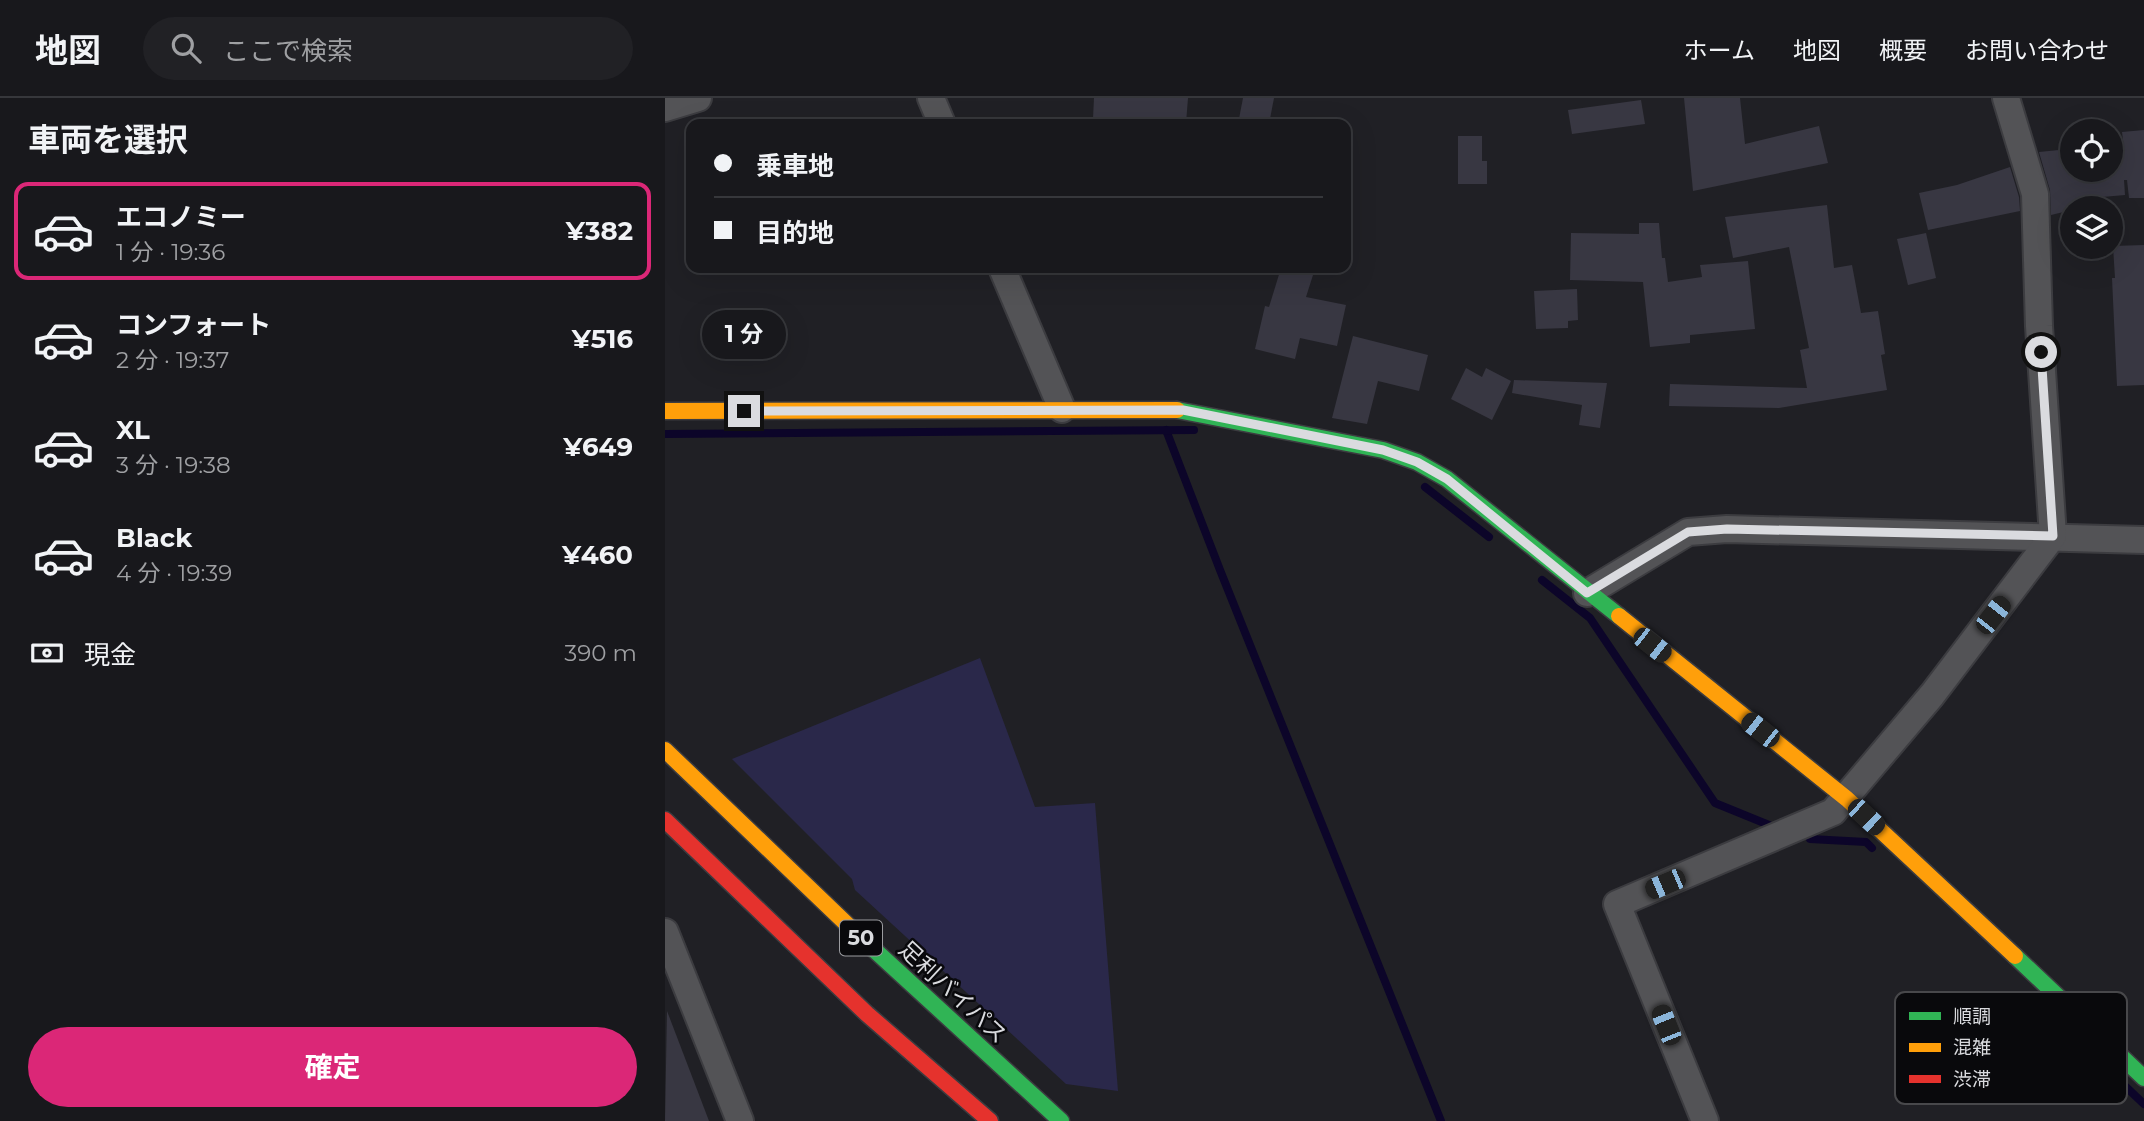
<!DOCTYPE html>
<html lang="ja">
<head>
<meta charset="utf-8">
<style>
  :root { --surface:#18181c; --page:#212125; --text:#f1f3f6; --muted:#9fa0a3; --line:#36373b; --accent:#db2777 }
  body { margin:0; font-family:Montserrat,"Noto Sans JP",sans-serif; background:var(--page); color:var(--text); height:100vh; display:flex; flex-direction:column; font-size:26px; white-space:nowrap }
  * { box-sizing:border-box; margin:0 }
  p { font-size:23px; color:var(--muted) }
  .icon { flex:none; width:38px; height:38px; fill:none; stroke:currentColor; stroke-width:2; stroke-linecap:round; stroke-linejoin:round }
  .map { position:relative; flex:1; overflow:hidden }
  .sheet { display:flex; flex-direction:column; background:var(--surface); width:665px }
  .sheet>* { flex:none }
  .hud { position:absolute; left:21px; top:21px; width:665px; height:154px; border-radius:14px; box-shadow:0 7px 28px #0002,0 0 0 2px var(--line); display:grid; align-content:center; height:154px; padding:0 28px; background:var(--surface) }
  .buttons { position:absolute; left:1395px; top:21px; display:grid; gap:14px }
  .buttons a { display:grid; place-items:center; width:63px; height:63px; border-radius:50%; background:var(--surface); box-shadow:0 7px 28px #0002,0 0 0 2px var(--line); font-size:35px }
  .end { position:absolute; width:32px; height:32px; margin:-16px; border:9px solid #dadbdf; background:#111; box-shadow:0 0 0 4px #111 }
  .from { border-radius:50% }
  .bubble { position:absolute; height:49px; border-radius:24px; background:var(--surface); box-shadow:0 7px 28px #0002,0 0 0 2px var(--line); font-size:23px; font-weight:700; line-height:49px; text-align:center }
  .car { position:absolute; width:21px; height:42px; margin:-21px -10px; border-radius:9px; box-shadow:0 0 5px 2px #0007; background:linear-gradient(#222 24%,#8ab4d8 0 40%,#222 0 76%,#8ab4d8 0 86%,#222 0) }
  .hud b { display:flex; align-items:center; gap:24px; height:66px; font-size:26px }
  .hud b+b { border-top:2px solid var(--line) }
  .hud i { width:18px; height:18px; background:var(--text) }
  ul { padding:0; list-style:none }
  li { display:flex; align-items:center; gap:21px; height:98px; margin:0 14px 10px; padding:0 14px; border:4px solid transparent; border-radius:14px }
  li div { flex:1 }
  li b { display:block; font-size:26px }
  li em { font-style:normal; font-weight:700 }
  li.on { border-color:var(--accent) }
  li>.icon { width:63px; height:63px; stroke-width:1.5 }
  h2 { padding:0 28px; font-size:32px; line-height:84px }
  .pay { display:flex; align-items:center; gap:18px; height:77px; padding:0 28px; font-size:26px }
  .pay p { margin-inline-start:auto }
  .cta { display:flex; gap:14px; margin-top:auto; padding:14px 28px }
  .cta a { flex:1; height:80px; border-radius:42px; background:var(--accent); color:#fff; font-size:28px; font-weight:700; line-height:80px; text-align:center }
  header { display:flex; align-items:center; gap:42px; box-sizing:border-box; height:98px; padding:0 35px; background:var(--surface); border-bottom:2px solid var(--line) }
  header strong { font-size:33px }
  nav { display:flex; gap:38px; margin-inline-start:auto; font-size:24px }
  .search { width:490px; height:63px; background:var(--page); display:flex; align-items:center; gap:18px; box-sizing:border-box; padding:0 24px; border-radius:38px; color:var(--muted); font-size:26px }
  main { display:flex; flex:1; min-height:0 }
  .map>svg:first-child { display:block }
  .green { fill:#2a284a }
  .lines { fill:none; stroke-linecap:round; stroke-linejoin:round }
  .stream { stroke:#0c0529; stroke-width:8 }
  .building { fill:#383742 }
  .street-casing { stroke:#3c3c40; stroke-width:30 }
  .fast-casing { stroke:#3c3c40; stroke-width:19 }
  .slow-casing { stroke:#3c3c40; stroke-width:19 }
  .jam-casing { stroke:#3c3c40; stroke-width:19 }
  .street { stroke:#535356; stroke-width:26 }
  .fast { stroke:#30b455; stroke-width:16 }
  .slow { stroke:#ff9f0a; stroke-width:16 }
  .jam { stroke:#e5322d; stroke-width:16 }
  .route { stroke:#dadbdf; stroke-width:9 }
  .labels { text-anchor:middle; stroke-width:5; stroke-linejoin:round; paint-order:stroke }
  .shield { fill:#09090c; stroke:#9b9ca0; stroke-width:2 }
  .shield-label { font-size:21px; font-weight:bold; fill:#dadbdf }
  .street-label { font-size:23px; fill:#dadbdf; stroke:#09090c }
  .key { fill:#09090c; stroke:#48484b; stroke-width:2 }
  .key-label { font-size:19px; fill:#dadbdf }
</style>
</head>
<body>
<header>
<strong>地図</strong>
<div class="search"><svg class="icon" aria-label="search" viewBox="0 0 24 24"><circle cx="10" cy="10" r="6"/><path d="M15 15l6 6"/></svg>ここで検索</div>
<nav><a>ホーム</a><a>地図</a><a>概要</a><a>お問い合わせ</a></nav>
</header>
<main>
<section class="sheet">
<h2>車両を選択</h2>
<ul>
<li class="on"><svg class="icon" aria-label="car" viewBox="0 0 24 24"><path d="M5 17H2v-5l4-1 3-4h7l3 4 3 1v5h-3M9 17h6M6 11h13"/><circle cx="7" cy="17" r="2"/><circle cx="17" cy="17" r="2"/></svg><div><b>エコノミー</b><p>1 分 · 19:36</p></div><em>¥382</em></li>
<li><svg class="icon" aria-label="car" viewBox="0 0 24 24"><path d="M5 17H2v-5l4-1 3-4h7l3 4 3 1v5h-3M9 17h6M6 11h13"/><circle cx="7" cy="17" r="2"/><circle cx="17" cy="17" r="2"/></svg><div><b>コンフォート</b><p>2 分 · 19:37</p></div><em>¥516</em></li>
<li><svg class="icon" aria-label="car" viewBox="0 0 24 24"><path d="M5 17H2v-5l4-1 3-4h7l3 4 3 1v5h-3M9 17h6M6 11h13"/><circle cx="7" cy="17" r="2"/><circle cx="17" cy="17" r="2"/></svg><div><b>XL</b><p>3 分 · 19:38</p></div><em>¥649</em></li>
<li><svg class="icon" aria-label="car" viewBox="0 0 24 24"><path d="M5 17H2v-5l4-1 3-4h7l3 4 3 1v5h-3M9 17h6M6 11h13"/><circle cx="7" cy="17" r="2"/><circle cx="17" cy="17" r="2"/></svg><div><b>Black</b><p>4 分 · 19:39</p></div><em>¥460</em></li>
</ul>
<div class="pay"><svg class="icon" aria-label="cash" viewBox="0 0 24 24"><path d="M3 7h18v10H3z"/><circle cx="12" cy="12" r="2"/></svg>現金<p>390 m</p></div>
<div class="cta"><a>確定</a></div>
</section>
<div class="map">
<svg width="1479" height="1023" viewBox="0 0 1479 1023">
  <rect width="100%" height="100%" fill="#202025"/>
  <polygon class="green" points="315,560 370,709 430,705 453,993 401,986 190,792 187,781 67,661"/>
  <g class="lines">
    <g class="stream">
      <polyline points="501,332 555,472 776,1023"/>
      <polyline points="0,336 529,332"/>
      <polyline points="760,389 824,439"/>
      <polyline points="877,482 925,520 1050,705 1104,727"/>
      <polyline points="1145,741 1201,744 1207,750"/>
      <polyline points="1461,989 1479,1006"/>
    </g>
  </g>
  <g class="building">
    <polygon points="429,0 523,0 521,25 428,21"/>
    <polygon points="578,0 609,0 604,26 573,26"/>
    <polygon points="1019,0 1075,0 1080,46 1154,28 1163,65 1028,93"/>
    <polygon points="976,2 980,26 907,36 903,12"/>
    <polygon points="1479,32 1479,100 1464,100 1462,82 1459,82 1460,97 1437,99 1408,107 1407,112 1386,117 1385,92 1374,54 1404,51 1405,72 1446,72 1446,51 1459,50 1457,34"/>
    <polygon points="793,38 817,38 817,63 822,63 822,86 793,86"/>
    <polygon points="1345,69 1354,99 1355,113 1263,132 1254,95 1292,87"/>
    <polygon points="1162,107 1169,170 1187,167 1196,215 1213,213 1220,256 1216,257 1222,292 1114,310 1004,308 1005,286 1142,290 1135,252 1144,250 1124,149 1068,160 1060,119"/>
    <polygon points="974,125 994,125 997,160 1000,160 1003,184 1037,179 1035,167 1083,163 1090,231 1025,237 1025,245 985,249 978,184 905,182 906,135 974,136"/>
    <polygon points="1261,135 1271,180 1243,187 1232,141"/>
    <polygon points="1479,147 1479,287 1452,288 1447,180 1450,180 1448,148"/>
    <polygon points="616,170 648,177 641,199 681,207 672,248 635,240 630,261 590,251 600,208 604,209"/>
    <polygon points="912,191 913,222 903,223 903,230 871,231 869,193"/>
    <polygon points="688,238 763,257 754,293 713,283 702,326 667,320"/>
    <polygon points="801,270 817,279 821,270 846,283 827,322 786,301"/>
    <polygon points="849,282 942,285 935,330 914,327 917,307 847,295"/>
    <polygon points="2,913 44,1023 0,1023"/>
  </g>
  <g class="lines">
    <g class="street-casing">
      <g id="street">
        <polyline points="266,0 277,26"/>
        <polyline points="0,10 33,0"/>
        <polyline points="337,170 397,311"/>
        <polyline points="922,495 1023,434 1062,431 1479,442"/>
        <polyline points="0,834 75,1023"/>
        <polyline points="1040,1023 952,806 1168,714 1267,597 1388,438 1374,228 1370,96 1341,0"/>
      </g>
    </g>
    <g class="fast-casing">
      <g id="fast">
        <polyline points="512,312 718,352 752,364 782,381 954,518"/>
        <polyline points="191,835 396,1023"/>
        <polyline points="1350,858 1479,980"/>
      </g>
    </g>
    <g class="slow-casing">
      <g id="slow">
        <polyline points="0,313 512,312"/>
        <polyline points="954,518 1182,701 1350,858"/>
        <polyline points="0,652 191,835"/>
      </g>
    </g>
    <g class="jam-casing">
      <polyline id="jam" points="0,722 202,916 325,1023"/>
    </g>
    <use href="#street" class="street"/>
    <use href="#fast" class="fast"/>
    <use href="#slow" class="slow"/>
    <use href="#jam" class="jam"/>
  </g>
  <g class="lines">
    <polyline class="route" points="79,313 518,312 718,352 752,364 782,381 922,495 1023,434 1062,431 1388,438 1376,254"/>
  </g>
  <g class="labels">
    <rect class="shield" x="175" y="822.5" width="42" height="35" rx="5"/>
    <g class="shield-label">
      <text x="196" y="847">50</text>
    </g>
    <g class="street-label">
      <text transform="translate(288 894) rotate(43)" y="8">足利バイパス</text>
    </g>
  </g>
  <rect x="1230" y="894" width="232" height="112" rx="10" class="key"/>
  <rect x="1244" y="914" width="32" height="8" fill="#30b455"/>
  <rect x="1244" y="945" width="32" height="9" fill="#ff9f0a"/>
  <rect x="1244" y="977" width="32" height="8" fill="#e5322d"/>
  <g class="key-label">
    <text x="1288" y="925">順調</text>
    <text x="1288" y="956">混雑</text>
    <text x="1288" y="988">渋滞</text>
  </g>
</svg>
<div class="buttons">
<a><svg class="icon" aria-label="locate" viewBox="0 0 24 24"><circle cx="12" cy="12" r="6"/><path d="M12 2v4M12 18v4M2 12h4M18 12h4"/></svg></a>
<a><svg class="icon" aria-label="layers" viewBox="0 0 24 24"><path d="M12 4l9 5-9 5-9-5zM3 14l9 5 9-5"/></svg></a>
</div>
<i class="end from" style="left:1376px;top:254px"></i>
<i class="end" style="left:79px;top:313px"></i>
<div class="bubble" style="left:37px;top:212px;width:84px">1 分</div>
<i class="car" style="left:1328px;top:517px;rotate:38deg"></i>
<i class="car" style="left:987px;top:547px;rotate:128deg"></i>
<i class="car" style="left:1095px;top:632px;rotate:308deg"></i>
<i class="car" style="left:1201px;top:719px;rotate:133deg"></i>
<i class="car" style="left:1000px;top:786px;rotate:247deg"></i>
<i class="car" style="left:1001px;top:927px;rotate:338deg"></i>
<div class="hud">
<b><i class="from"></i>乗車地</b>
<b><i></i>目的地</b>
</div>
</div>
</main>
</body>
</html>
